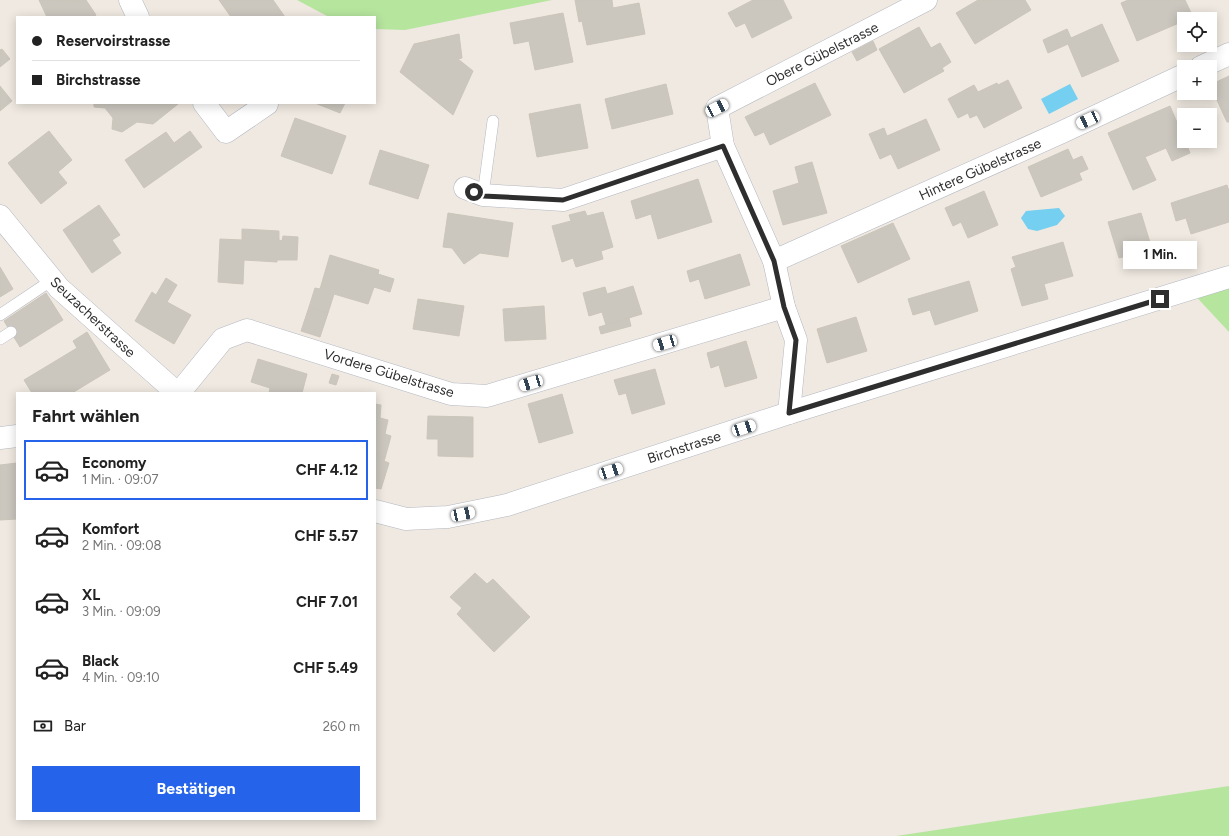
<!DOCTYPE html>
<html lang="de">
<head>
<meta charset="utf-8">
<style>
  :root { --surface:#fff; --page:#f6f6f6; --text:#222; --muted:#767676; --line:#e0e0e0; --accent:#2563eb }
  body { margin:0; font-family:Figtree,sans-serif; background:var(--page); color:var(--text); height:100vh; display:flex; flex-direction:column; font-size:15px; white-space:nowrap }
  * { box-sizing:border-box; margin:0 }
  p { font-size:13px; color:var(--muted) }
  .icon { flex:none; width:22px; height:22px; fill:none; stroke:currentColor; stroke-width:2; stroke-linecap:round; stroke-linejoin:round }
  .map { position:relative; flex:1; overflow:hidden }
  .side { position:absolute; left:16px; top:392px; width:360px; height:428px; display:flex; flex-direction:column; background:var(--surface); border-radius:0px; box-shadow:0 2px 10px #0003 }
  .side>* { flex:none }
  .hud { position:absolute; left:16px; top:16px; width:360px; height:88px; border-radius:0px; box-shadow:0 2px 10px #0003; display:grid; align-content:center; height:88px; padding:0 16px; background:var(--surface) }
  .fabs { position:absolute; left:1177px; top:12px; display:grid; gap:8px }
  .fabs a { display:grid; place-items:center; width:40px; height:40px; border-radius:0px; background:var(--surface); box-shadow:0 2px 10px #0003; font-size:20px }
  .end { position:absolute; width:18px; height:18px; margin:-9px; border:5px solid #2e2e2e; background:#fff; box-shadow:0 0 0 2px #fff }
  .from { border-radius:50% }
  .bubble { position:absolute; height:28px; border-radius:0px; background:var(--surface); box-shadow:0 2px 10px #0003; font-size:13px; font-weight:700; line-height:28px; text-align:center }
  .car { position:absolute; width:12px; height:24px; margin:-12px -6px; border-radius:5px; box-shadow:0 0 3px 1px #0007; background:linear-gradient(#fff 24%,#345 0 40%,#fff 0 76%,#345 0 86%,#fff 0) }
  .hud b { display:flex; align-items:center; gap:14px; height:38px; font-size:15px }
  .hud b+b { border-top:1px solid var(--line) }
  .hud i { width:10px; height:10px; background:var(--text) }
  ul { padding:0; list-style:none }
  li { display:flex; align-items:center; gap:12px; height:60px; margin:0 8px 6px; padding:0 8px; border:2px solid transparent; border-radius:0px }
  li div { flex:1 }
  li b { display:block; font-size:15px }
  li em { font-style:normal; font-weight:700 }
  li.current { border-color:var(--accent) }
  li>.icon { width:36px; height:36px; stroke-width:1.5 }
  h2 { padding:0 16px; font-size:18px; line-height:48px }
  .pay { display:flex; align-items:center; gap:10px; height:44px; padding:0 16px; font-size:15px }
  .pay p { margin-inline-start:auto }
  .action { display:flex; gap:8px; margin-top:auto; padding:8px 16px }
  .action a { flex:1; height:46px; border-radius:0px; background:var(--accent); color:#fff; font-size:16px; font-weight:700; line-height:46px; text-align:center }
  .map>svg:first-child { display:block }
  .green { fill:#b6e59e }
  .water { fill:#75cff0 }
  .building { fill:#cbc7bf; stroke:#cbc5ba }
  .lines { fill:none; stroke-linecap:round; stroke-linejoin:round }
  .service-casing { stroke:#b4b7c1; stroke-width:12 }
  .minor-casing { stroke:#b4b7c1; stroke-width:23 }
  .service { stroke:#fff; stroke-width:11 }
  .minor { stroke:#fff; stroke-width:22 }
  .route { stroke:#2e2e2e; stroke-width:5 }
  .labels { text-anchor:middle; stroke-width:3; stroke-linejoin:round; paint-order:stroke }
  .street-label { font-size:14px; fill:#2e2e2e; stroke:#fff }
</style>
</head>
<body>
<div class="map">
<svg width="1229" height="836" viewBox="0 0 1229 836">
  <rect width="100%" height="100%" fill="#efe9e1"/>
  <g class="green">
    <polygon points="297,0 552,0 405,30 375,29 375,17 329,17"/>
    <polygon points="1229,277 1229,332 1190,290"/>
    <polygon points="1229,786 1229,836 896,836"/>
  </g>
  <g class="water">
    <polygon points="1070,84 1078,99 1049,114 1041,99"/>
    <polygon points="1059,208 1065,216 1057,225 1037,231 1028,229 1021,218 1026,211"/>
  </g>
  <g class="building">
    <polygon points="39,0 76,0 46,15"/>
    <polygon points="76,0 86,0 96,15 93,17 47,17 46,15"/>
    <polygon points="219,0 273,0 285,17 231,17"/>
    <polygon points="575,0 612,0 613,8 639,3 645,34 587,45 582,21 579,22"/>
    <polygon points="753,0 783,0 792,18 752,38 745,23 736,27 728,13"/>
    <polygon points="978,0 1025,0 1031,10 975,44 956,13"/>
    <polygon points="1128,0 1185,0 1193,17 1137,41 1121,3"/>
    <polygon points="563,13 573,62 535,70 529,41 514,44 510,23"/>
    <polygon points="1102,24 1119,61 1082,77 1068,44 1048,53 1043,40 1067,29 1071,38"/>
    <polygon points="919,27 931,48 940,43 951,62 942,68 944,71 904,93 879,49"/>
    <polygon points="459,34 462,58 458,59 473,71 453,115 400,72 414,44"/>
    <polygon points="873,41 877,50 857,61 852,52"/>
    <polygon points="2,49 10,59 0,67 0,50"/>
    <polygon points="1229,76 1229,122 1227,122 1210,85"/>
    <polygon points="1008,80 1022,108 984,128 977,115 970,118 968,113 958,118 948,99 974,85 978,92 997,83 998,85"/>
    <polygon points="815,83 831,115 770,145 764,132 755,136 745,117"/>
    <polygon points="666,84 673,114 612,129 605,99"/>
    <polygon points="0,86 12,101 0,111"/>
    <polygon points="94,103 178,103 178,104 153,124 137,122 122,132 112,129 113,118 105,108 94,107"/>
    <polygon points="315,103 345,103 340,113"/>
    <polygon points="580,104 588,148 537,157 529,114"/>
    <polygon points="1170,106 1190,153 1172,161 1166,148 1145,157 1156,180 1133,190 1108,133"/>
    <polygon points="295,118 346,136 332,174 281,156"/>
    <polygon points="926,119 940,150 898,169 891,154 880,159 869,134 884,128 887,136"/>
    <polygon points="49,131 72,160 58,172 67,183 41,204 8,163"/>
    <polygon points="190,131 202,147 144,188 125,160 166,132 174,143"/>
    <polygon points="1068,149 1073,160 1082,156 1088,169 1079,173 1082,180 1041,197 1028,167"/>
    <polygon points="380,150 429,165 418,199 369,184"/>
    <polygon points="812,162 827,213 783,225 773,191 799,183 795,167"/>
    <polygon points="698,179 712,222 658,239 651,214 636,219 631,201"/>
    <polygon points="1227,185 1229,191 1229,222 1191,234 1186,218 1176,221 1171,203"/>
    <polygon points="984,191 998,225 968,238 961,222 953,226 945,208"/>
    <polygon points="99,205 120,235 112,240 121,253 92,273 63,230"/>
    <polygon points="585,211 587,216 603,212 613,247 601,251 603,259 576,267 573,258 562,262 552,226 571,221 569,215"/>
    <polygon points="448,213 513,223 508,257 480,253 464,264 452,248 443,247"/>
    <polygon points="1141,213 1152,249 1119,258 1108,222"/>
    <polygon points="893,223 910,259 858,283 841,246"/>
    <polygon points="242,229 279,231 279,240 282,241 283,236 298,237 297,260 277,260 277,262 244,260 243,284 218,282 220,239 242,240"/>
    <polygon points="1063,242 1073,276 1044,284 1048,299 1022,306 1011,269 1016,267 1012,257"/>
    <polygon points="740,254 750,285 705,299 699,279 690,282 687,271"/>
    <polygon points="330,255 379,270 378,274 394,279 390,292 374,287 368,304 334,294 328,313 309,307 315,288 320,289"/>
    <polygon points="0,267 13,289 0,297"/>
    <polygon points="166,278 177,285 167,302 191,315 174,344 135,321 152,292 156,295"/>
    <polygon points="969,281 978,311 935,325 930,310 913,315 908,299"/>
    <polygon points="633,286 642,314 606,325 602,312 589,316 583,293 605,287 607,294"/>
    <polygon points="46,293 63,320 20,347 4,321"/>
    <polygon points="418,299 464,306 459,336 413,329"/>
    <polygon points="544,306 546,339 505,341 503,309"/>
    <polygon points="309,307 328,313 320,337 301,331"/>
    <polygon points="856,317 867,351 827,363 817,329"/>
    <polygon points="629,318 631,326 601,334 599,327"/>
    <polygon points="87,332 110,370 72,393 32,393 24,380 77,348 73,341"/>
    <polygon points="746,341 757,378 725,387 719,365 711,368 707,353"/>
    <polygon points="258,359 307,374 302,393 269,393 270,388 251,382"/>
    <polygon points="655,369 665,404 632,414 626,393 619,395 614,380"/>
    <polygon points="332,374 339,376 336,385 329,383"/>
    <polygon points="562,394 573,433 539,443 528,404"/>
    <polygon points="375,404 381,405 380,418 388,420 385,434 391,436 385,458 375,455"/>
    <polygon points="428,416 473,417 473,457 438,456 438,439 427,439"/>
    <polygon points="375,455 385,458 384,461 389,463 381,489 375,488"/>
    <polygon points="17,463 17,519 0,520 0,465"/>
    <polygon points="475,573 487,584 493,579 530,617 494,652 457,614 462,608 450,597"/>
  </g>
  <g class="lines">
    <g class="service-casing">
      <g id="service">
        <polyline points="483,195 493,121"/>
        <polyline points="0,315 52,280"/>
        <polyline points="0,339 11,332"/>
      </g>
    </g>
    <g class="minor-casing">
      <g id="minor">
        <polyline points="130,0 138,17"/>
        <polyline points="1201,67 1229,54"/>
        <polyline points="204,103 226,132 267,104"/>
        <polyline points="465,188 483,195 563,200 723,146"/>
        <polyline points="0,216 59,288 177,393"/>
        <polyline points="774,261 1060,133 1184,75"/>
        <polyline points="179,393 223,339 247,330 451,394 487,396 784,307"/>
        <polyline points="789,413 796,340 784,307 774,261 723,146 717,108 926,0"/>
        <polyline points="0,438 17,436"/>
        <polyline points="375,511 406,519 448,517 507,505 789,413 1229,277"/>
      </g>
    </g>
    <use href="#service" class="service"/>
    <use href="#minor" class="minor"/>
  </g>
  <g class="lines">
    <polyline class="route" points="474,192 483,196 563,200 723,146 774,261 784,307 796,340 789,413 1160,299"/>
  </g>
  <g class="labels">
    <g class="street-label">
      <text transform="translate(822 54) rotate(-27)" y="5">Obere Gübelstrasse</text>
      <text transform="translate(980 169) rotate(-24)" y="5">Hintere Gübelstrasse</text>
      <text transform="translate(93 317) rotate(43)" y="5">Seuzacherstrasse</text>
      <text transform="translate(389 373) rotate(17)" y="5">Vordere Gübelstrasse</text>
      <text transform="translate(684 447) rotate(-18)" y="5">Birchstrasse</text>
    </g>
  </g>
</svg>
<div class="fabs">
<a><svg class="icon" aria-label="locate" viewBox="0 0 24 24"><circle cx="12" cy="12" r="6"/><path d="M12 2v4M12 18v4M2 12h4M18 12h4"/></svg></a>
<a>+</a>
<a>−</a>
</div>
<i class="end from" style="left:474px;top:192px"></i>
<i class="end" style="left:1160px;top:299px"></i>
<div class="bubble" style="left:1123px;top:241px;width:74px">1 Min.</div>
<i class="car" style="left:717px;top:108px;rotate:63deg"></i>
<i class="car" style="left:1088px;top:120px;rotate:245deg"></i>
<i class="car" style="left:665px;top:343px;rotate:253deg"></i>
<i class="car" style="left:531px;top:383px;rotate:253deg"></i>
<i class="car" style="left:744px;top:428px;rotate:72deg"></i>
<i class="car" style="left:611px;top:471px;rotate:72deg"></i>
<i class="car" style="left:463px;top:514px;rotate:78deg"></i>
<div class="hud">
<b><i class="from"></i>Reservoirstrasse</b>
<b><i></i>Birchstrasse</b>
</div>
<section class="side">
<h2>Fahrt wählen</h2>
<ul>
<li class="current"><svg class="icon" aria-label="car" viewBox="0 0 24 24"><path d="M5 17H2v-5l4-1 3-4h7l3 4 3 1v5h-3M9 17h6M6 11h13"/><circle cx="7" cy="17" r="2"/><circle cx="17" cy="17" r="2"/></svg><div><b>Economy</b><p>1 Min. · 09:07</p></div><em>CHF 4.12</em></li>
<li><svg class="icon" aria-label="car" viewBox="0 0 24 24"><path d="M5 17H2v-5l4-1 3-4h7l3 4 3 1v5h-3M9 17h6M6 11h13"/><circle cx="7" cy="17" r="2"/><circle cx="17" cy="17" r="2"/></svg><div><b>Komfort</b><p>2 Min. · 09:08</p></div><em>CHF 5.57</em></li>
<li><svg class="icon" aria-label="car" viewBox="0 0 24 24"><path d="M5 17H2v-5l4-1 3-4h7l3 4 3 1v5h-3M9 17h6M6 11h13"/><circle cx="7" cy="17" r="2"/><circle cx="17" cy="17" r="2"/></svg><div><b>XL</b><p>3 Min. · 09:09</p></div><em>CHF 7.01</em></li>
<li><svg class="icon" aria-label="car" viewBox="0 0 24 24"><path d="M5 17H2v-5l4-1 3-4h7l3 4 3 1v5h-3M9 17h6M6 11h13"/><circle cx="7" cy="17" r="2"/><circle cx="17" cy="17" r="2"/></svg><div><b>Black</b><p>4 Min. · 09:10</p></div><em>CHF 5.49</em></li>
</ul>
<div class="pay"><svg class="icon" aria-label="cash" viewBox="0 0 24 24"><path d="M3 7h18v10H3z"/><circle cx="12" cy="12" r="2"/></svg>Bar<p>260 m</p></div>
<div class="action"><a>Bestätigen</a></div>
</section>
</div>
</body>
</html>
